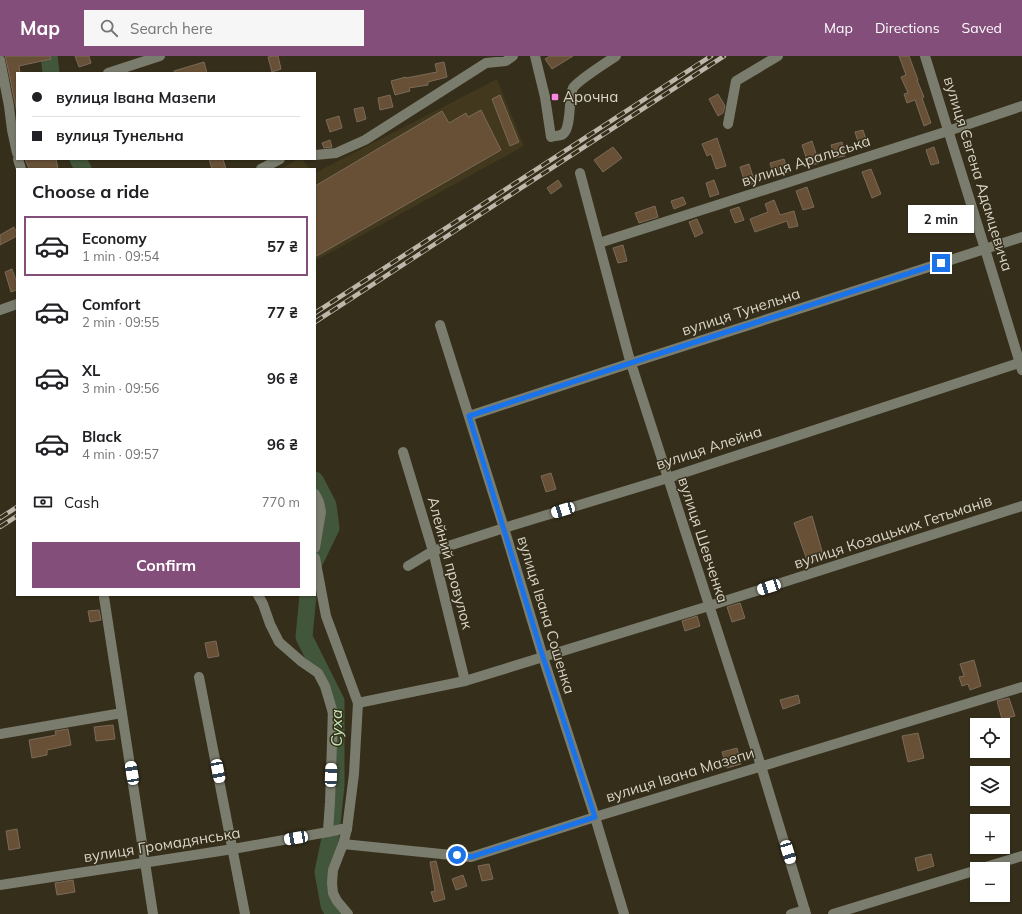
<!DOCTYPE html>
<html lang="en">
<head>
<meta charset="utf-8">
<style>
  :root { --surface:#fff; --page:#f6f6f6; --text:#202124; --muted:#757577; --line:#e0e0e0; --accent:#834e7a }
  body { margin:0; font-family:Mulish,sans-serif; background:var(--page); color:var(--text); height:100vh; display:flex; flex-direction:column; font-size:15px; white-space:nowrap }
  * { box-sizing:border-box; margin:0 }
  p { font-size:13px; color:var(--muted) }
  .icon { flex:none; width:22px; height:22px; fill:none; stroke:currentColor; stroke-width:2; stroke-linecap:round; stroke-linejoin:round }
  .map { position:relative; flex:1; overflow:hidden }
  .drawer { position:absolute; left:16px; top:112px; width:300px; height:428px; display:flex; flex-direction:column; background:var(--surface); border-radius:0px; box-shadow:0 1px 3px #0004 }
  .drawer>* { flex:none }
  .top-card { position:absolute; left:16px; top:16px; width:300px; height:88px; border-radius:0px; box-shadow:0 1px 3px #0004; display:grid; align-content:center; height:88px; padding:0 16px; background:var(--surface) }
  .fabs { position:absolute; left:970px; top:662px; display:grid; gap:8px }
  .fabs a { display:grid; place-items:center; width:40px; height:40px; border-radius:0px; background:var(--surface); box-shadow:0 1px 3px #0004; font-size:20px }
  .end { position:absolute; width:18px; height:18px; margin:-9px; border:5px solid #1a73e8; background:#fff; box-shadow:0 0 0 2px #fff }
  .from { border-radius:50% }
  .bubble { position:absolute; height:28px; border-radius:0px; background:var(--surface); box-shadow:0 1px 3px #0004; font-size:13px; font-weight:700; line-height:28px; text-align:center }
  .car { position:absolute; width:12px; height:24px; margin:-12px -6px; border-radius:5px; box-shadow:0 0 3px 1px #0007; background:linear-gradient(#fff 24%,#345 0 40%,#fff 0 76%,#345 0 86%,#fff 0) }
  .top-card b { display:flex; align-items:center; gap:14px; height:38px; font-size:15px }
  .top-card b+b { border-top:1px solid var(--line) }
  .top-card i { width:10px; height:10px; background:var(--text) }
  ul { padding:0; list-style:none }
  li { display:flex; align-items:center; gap:12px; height:60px; margin:0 8px 6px; padding:0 8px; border:2px solid transparent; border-radius:0px }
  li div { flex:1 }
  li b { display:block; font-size:15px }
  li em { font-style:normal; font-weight:700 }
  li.on { border-color:var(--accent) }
  li>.icon { width:36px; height:36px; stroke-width:1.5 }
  h2 { padding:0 16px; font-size:18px; line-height:48px }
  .pay { display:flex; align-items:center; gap:10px; height:44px; padding:0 16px; font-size:15px }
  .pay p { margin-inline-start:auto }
  .primary-button { display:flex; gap:8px; margin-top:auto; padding:8px 16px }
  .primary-button a { flex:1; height:46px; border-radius:0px; background:var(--accent); color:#fff; font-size:16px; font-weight:700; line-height:46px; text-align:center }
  header { display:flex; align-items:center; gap:24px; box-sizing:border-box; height:56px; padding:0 20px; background:var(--accent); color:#fff }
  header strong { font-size:19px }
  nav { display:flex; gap:22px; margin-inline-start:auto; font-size:14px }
  .search { width:280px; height:36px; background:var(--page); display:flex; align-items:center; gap:10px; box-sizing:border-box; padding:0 14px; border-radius:0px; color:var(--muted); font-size:15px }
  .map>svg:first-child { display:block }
  .built { fill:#41381d }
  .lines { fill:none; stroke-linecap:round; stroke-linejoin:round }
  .river { stroke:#42563b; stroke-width:17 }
  .building { fill:#675036; stroke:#7b6a59 }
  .minor { stroke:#7a7c6d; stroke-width:10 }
  .rail-casing { stroke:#bcb7aa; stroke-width:4.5 }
  .rail { stroke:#352e1a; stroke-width:3; stroke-dasharray:9; stroke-linecap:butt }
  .route { stroke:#1a73e8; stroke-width:5 }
  .poi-dot { fill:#fc86e4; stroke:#352e1a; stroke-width:1.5 }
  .labels { text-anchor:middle; stroke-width:3; stroke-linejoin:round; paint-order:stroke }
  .poi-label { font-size:15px; fill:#d9d5c9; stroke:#352e1a; text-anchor:start }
  .street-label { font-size:15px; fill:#d9d5c9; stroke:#352e1a }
  .water-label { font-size:16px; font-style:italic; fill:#c1e7b3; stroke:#352e1a }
</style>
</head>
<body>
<header>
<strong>Map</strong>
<div class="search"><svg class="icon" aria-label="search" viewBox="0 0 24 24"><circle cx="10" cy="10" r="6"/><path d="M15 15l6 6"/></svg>Search here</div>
<nav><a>Map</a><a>Directions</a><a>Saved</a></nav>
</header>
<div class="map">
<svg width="1022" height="858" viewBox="0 0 1022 858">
  <rect width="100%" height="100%" fill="#352e1a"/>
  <g class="built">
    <polygon points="497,23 524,90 315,205 315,117"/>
    <polygon points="298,103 302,103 310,113 281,113"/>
  </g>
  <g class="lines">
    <g class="river">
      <polyline points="49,0 51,17"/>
      <polyline points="78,103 83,113"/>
      <polyline points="315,424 328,449 331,472 315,505"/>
      <polyline points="308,539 304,581 336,645 336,729 331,778 323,816 329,849 334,858"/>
    </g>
  </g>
  <g class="building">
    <polygon points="5,0 50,0 51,3 19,10 20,17 17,17 17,57 6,3"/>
    <polygon points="75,0 89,0 91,7 79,11"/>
    <polygon points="273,0 278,0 281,13 272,16 268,1"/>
    <polygon points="550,0 573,0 552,13 545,3"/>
    <polygon points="899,0 909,0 918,24 917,24 924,41 922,42 931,67 924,70 915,44 907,47 904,38 908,37 901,21 906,19"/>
    <polygon points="204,6 207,17 174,17 174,15"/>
    <polygon points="444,6 447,21 428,26 428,29 409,32 410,35 395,39 391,25 406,21 406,22 437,16 435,8"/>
    <polygon points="718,38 725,50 723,57 718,60 709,43"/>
    <polygon points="390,39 393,51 380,54 378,42"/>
    <polygon points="500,39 519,86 510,90 492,43"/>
    <polygon points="363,51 366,63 357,66 354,53"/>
    <polygon points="481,54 501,94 315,201 315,130 442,55 449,67 466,57 468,61"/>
    <polygon points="339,60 342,72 330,76 326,64"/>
    <polygon points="863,74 868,90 860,92 855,76"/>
    <polygon points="717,82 726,110 716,113 711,98 707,100 702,88"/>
    <polygon points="330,84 332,91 324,92 322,87"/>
    <polygon points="812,85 819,107 809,110 802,89"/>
    <polygon points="842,86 845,100 835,102 831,89"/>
    <polygon points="613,91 622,102 603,116 594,104"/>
    <polygon points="934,91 939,107 931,109 926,94"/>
    <polygon points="25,103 56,103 58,113 29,113"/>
    <polygon points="209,103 223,103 226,113 212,113"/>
    <polygon points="784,103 788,117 774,121 770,107"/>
    <polygon points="749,108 755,127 746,130 740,111"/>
    <polygon points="871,113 881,138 872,142 862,116"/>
    <polygon points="558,124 562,130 551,138 547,132"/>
    <polygon points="714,124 719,138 710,141 706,127"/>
    <polygon points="807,131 814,151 803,154 796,135"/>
    <polygon points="683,141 686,148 674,153 671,145"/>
    <polygon points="774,144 780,159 794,155 798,170 789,172 787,165 755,176 750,163 768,156 765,148"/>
    <polygon points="655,150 658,161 639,167 635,157"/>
    <polygon points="739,151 744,164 735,167 730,154"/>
    <polygon points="697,163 703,177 695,181 689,166"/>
    <polygon points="14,171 17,177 17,180 0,189 0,179"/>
    <polygon points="623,189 627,205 618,207 613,192"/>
    <polygon points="12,213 17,227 17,234 11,236 5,216"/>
    <polygon points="551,417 556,433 546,436 541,420"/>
    <polygon points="812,460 824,502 808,507 794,467"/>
    <polygon points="740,547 745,562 732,566 727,551"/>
    <polygon points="99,554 101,564 90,566 88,555"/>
    <polygon points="697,560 700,570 685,575 682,565"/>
    <polygon points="216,585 219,600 208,602 205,587"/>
    <polygon points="974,604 981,630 970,634 968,628 962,630 959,621 964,620 960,608"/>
    <polygon points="798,639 800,647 783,653 780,644"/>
    <polygon points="1009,642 1015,660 1002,663 997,645"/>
    <polygon points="113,669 115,683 96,685 94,671"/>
    <polygon points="68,673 71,689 47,694 47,699 32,702 29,684 56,679 55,675"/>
    <polygon points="918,677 924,702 908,706 902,680"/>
    <polygon points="737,692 741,708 727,712 722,696"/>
    <polygon points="17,773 20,792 9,794 6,775"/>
    <polygon points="931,798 934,810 918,815 915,802"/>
    <polygon points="436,805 445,843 434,846 431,836 435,835 430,806"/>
    <polygon points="489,808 493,823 482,825 478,810"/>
    <polygon points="463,819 467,830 456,834 452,823"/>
    <polygon points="73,824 75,836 57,839 55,827"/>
  </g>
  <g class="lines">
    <g class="minor">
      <path d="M535,0L545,41L551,81C554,80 560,80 563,78C572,71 568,42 573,32C577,25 607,6 616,0"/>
      <polyline points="925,0 985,193 1022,314"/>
      <polyline points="0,4 9,50 12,74 17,97"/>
      <polyline points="108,17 160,0"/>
      <polyline points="728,68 736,25 778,0"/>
      <polyline points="315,99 336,97 365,84 486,7 506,5 513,0"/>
      <polyline points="18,103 21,113"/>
      <polyline points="261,113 280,103"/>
      <polyline points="580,117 629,301 761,710 806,858"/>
      <polyline points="599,187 948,75 1022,50"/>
      <polyline points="0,254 17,248"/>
      <polyline points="440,269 504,472 543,601 595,761 624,858"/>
      <polyline points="469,360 631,307 1022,181"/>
      <polyline points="403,396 433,495 465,625"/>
      <polyline points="315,438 319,446 321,456 315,492"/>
      <polyline points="315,502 326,560 358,647 354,718 347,773 343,788 333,814 332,827 333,837 337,845 348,858"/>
      <polyline points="408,510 433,495 504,472 668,422 1022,306"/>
      <polyline points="258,539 263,548 270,568 279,586 302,606 318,617 325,630 333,657 330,746 328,776"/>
      <polyline points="104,541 153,858"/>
      <polyline points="199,621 245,858"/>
      <polyline points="358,647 465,625 709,550 1022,450"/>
      <polyline points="0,678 122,657"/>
      <polyline points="343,788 471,801 595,761 1022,631"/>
      <polyline points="979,813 1022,800"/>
      <polyline points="0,829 233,793 328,776 342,773 347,773"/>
      <polyline points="791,858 805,854"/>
      <polyline points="833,858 977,814"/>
    </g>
    <g class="rail-casing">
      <g id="rail">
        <polyline points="315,257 711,0"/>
        <polyline points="315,266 724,0"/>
        <polyline points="0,462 17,451"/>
        <polyline points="0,471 17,460"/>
      </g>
    </g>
    <use href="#rail" class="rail"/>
  </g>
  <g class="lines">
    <polyline class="route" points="457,799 471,801 595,761 543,601 469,360 646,302 941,207"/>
  </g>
  <rect class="poi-dot" x="551" y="37" width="8" height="8" rx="2"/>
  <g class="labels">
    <g class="poi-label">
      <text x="563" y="46">Арочна</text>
    </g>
    <g class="street-label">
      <text transform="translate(806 105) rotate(-18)" y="5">вулиця Аральська</text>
      <text transform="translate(978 118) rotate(73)" y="5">вулиця Євгена Адамцевича</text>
      <text transform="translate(741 256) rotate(-18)" y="5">вулиця Тунельна</text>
      <text transform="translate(709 392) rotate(-18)" y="5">вулиця Алейна</text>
      <text transform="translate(893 476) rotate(-18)" y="5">вулиця Козацьких Гетьманів</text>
      <text transform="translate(703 484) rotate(72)" y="5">вулиця Шевченка</text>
      <text transform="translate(450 507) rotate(75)" y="5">Алейний провулок</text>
      <text transform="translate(546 559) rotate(73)" y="5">вулиця Івана Сошенка</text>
      <text transform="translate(680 719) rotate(-17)" y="5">вулиця Івана Мазепи</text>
      <text transform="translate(162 789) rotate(-9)" y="5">вулиця Громадянська</text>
    </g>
    <g class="water-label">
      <text transform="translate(336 672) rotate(-90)" y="6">Суха</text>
    </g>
  </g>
</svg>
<div class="fabs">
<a><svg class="icon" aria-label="locate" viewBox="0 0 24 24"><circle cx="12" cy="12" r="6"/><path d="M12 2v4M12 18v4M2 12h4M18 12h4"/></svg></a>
<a><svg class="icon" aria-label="layers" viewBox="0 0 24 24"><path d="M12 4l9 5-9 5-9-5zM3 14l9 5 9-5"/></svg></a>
<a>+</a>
<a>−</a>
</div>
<i class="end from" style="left:457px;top:799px"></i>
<i class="end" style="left:941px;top:207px"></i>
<div class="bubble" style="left:908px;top:149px;width:66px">2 min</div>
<i class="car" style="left:563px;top:454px;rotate:253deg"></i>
<i class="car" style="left:769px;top:531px;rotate:252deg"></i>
<i class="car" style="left:218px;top:715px;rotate:169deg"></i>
<i class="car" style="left:132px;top:717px;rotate:351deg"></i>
<i class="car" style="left:331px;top:719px;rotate:2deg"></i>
<i class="car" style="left:296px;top:782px;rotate:260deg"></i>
<i class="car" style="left:788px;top:796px;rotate:163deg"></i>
<div class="top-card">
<b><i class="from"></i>вулиця Івана Мазепи</b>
<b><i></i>вулиця Тунельна</b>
</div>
<section class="drawer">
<h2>Choose a ride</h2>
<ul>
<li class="on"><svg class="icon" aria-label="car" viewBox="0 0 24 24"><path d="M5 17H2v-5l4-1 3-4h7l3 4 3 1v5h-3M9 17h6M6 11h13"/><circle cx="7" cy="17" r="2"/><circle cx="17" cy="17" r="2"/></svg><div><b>Economy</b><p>1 min · 09:54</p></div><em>57 ₴</em></li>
<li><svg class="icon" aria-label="car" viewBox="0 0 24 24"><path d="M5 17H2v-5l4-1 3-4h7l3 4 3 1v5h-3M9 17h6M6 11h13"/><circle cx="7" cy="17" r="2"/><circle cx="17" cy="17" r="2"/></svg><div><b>Comfort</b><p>2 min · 09:55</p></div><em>77 ₴</em></li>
<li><svg class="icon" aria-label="car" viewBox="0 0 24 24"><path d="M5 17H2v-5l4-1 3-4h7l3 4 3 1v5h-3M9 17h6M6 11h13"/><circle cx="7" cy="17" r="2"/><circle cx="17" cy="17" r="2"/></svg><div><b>XL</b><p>3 min · 09:56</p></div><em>96 ₴</em></li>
<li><svg class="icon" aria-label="car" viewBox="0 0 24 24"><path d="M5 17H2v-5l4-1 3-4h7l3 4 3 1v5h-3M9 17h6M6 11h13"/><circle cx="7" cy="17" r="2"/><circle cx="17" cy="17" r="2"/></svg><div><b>Black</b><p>4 min · 09:57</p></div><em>96 ₴</em></li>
</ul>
<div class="pay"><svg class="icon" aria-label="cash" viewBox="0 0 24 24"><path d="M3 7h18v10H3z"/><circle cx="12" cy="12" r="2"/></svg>Cash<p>770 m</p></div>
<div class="primary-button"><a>Confirm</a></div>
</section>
</div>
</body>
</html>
